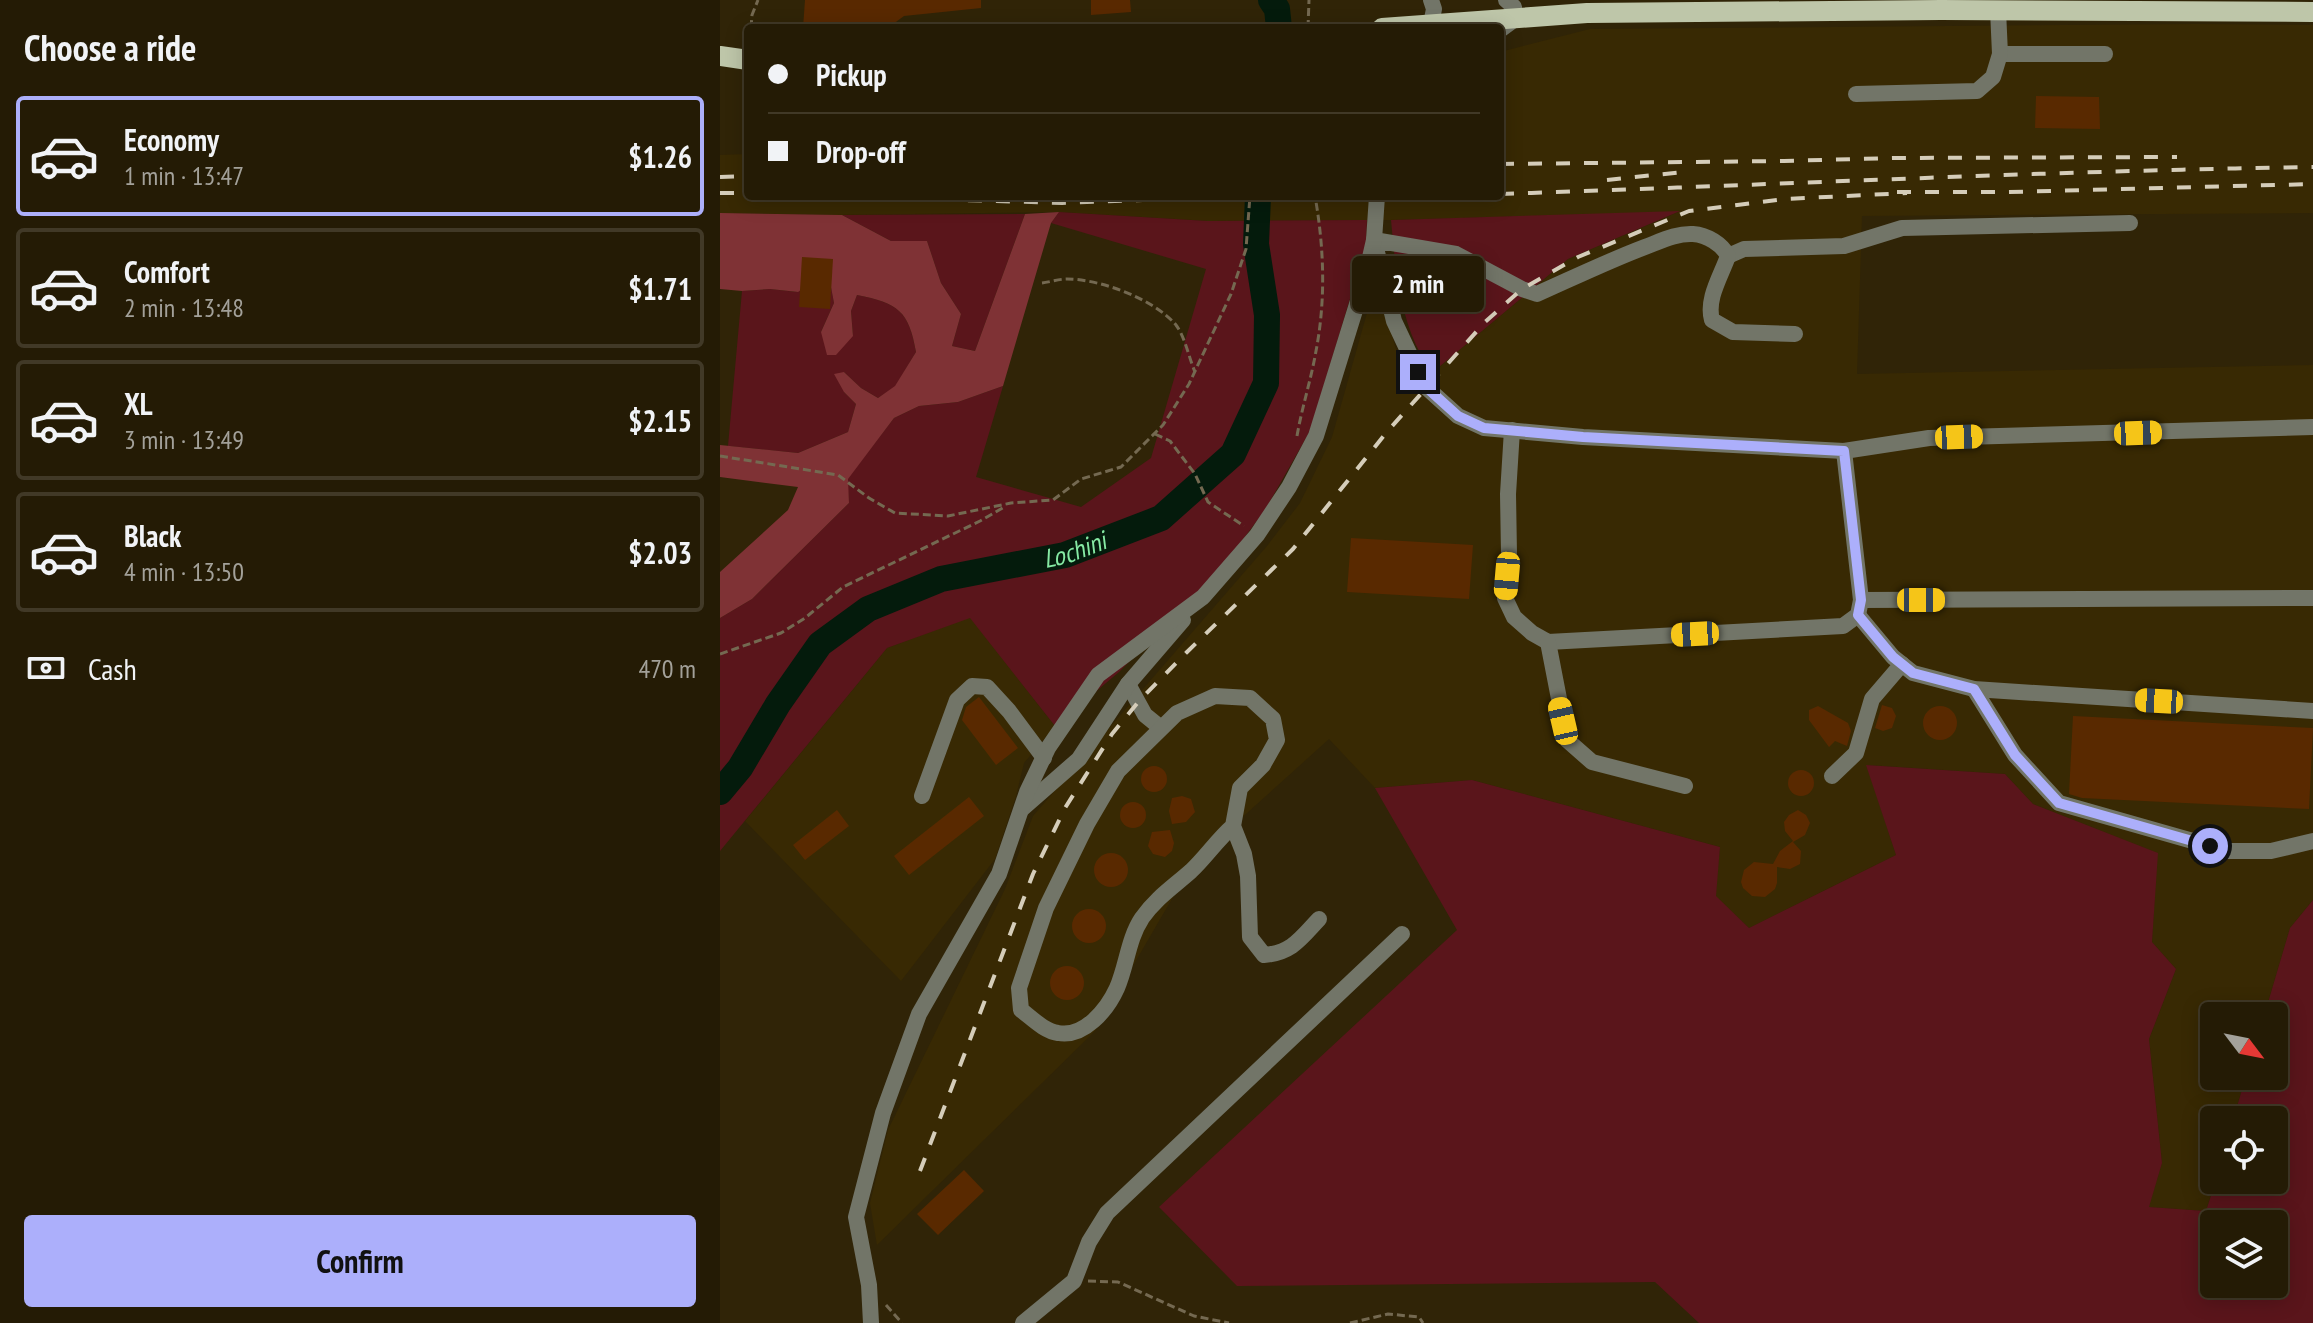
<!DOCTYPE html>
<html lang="en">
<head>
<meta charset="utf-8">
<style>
  :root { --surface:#241b05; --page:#2c240f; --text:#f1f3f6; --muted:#a3a19a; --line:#413927; --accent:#acaffb }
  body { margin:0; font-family:"PT Sans Narrow",sans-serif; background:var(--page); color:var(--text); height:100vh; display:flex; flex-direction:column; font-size:30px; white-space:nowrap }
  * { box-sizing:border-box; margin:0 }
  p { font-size:26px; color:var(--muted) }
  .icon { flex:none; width:44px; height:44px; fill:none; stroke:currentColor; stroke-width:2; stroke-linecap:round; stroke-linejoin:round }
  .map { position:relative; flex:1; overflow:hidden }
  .panel { display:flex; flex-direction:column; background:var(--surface); width:720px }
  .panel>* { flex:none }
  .top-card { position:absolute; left:24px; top:24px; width:760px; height:176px; border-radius:8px; box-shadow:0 4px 20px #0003,0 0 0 2px var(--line); display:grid; align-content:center; height:176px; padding:0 24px; background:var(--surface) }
  .needle { width:52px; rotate:122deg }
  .fabs { position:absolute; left:1480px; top:1002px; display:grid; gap:16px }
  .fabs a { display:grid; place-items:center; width:88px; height:88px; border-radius:8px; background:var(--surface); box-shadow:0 4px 20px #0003,0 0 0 2px var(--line); font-size:40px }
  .end { position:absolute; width:36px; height:36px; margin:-18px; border:10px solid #acaffb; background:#111; box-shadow:0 0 0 4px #111 }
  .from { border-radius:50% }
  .bubble { position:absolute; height:56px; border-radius:8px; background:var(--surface); box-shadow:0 4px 20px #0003,0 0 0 2px var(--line); font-size:26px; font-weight:800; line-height:56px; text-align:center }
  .car { position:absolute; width:24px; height:48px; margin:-24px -12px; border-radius:10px; box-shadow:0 0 6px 2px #0007; background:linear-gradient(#f5c518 24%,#345 0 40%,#f5c518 0 76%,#345 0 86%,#f5c518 0) }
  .top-card b { display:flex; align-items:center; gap:28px; height:76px; font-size:30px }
  .top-card b+b { border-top:2px solid var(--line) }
  .top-card i { width:20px; height:20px; background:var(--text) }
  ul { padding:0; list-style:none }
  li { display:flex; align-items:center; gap:24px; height:120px; margin:0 16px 12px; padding:0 8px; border:4px solid var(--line); border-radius:8px }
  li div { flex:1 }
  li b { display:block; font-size:30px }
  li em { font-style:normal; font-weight:800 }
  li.selected { border-color:var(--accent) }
  li>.icon { width:72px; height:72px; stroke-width:1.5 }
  h2 { padding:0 24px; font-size:36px; line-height:96px }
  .pay { display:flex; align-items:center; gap:20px; height:88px; padding:0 24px; font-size:30px }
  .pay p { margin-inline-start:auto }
  .primary-button { display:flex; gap:16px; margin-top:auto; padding:16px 24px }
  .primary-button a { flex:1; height:92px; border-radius:8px; background:var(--accent); color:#111; font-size:32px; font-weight:800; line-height:92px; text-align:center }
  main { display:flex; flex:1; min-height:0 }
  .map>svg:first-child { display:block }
  .built { fill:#382903 }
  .green { fill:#5a151b; fill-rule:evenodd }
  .forest { fill:#7f3235 }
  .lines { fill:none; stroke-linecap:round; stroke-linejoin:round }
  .river { stroke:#041b0c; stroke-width:26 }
  .building { fill:#592900 }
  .path { stroke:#746951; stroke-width:3; stroke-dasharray:8 4; stroke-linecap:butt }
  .minor { stroke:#727568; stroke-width:16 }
  .major { stroke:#bec6a9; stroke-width:20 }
  .rail { stroke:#d5cdba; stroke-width:4; stroke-dasharray:14 14; stroke-linecap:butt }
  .route { stroke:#acaffb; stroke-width:10 }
  .labels { text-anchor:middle; stroke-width:6; stroke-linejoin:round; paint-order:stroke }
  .water-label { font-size:26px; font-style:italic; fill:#86eba4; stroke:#261b00 }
</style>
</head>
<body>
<main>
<section class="panel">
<h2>Choose a ride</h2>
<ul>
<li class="selected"><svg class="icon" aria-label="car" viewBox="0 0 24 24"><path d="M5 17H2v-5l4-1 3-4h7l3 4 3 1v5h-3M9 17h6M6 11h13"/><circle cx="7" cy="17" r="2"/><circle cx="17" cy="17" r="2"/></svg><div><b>Economy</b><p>1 min · 13:47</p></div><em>$1.26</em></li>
<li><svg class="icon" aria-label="car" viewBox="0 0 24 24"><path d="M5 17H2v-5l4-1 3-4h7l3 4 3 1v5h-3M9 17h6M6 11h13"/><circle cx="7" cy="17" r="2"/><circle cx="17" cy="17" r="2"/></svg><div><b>Comfort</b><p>2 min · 13:48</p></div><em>$1.71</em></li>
<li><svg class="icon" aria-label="car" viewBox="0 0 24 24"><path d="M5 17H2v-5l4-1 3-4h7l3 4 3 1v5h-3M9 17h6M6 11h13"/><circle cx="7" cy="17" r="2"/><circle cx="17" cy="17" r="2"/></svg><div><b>XL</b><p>3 min · 13:49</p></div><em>$2.15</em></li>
<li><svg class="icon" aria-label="car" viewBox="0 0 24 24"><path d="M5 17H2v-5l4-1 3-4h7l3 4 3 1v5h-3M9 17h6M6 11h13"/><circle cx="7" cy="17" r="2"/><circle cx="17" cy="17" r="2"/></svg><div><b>Black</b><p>4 min · 13:50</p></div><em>$2.03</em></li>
</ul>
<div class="pay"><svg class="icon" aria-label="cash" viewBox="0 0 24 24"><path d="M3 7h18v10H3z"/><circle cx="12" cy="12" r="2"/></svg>Cash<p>470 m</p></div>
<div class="primary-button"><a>Confirm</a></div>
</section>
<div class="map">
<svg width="1593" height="1323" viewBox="0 0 1593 1323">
  <rect width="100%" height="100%" fill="#302407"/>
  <g class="built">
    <polygon points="1476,24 1593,25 1593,213 1142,216 1137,374 1593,365 1593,900 1570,928 1544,1016 1494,1016 1494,1076 1526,1076 1513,1120 1494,1120 1494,1180 1496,1180 1486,1211 1428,1207 1442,1163 1429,1039 1456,969 1432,942 1437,853 1313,804 1285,774 1147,765 1176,855 1029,928 995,896 1000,847 752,780 655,788 609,739 474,861 375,1031 157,1245 150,1203 168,1130 285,889 313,816 547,546 580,503 612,437 656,281 678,356 697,390 713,372 848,259 958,212 671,220 488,221 339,212 122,215 0,213 0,155 28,154 28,196 780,196 780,52 870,29"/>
    <polygon points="250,617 335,726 304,763 296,796 275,859 181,981 25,821 167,648"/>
  </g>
  <g class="green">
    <path d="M960,211L848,259L713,372C707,363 700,354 696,345C678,305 675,262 671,220Z"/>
    <polygon points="339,212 488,221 647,220 646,246 590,431 545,510 500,570 399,672 335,726 250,618 167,648 0,851 0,618 32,599 129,503 127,479 174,418 199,406 238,402 283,386 256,477 361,507 431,458 486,269 331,223"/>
    <polygon points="305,214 255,351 232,346 241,314 221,283 207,241 171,241 122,215"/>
    <path d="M93,282H110L114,303L101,332L133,336L131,311L137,295C178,303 189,311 196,352L175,387L158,398L141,388L124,372V392L136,404L128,432L78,453L8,446L22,291L50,289L77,292Z"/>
    <path d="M1146,765L1285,774L1313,804L1438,853L1432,942L1456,969L1429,1039L1442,1163L1429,1207L1486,1211L1496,1180H1554V1120H1513L1526,1076H1554V1016H1544L1570,928L1593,900V1323H979L935,1282L517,1286L439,1207L737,930L655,788L752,780L1000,847L996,896L1029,928L1176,855ZM1494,1224H1554V1284H1494Z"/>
  </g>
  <path class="forest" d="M339,212L331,223L283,386L238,402L199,406L174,418L128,479L129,503L32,599L0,618V572L68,510L78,487L0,477V445L78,453L128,432L136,404L124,392L114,374L124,372L141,388L158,398L175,386L196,352C189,311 178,303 137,295L131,311L133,336L116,355H107L101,332L114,303L110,282H93L78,292L50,289L22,291L0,289V213L122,215L171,241H207L221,283L241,314L232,346L255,351L305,214Z"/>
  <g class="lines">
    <g class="river">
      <polyline points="551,0 557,9 559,28"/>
      <path id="s1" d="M0,792L20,768L58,704L100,644L148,609L221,579L345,555L441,518L513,454L546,383L547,315L536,244L538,196"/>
    </g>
  </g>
  <g class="building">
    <polygon points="85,0 261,0 261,8 184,16 169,27 83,28"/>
    <polygon points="371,0 410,0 411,12 371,15"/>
    <polygon points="1316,96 1379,97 1380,129 1315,128"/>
    <polygon points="82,257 113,259 110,309 79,307"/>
    <polygon points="631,538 753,545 749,599 627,592"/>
    <polygon points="259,697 298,748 276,765 242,720 246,707"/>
    <polygon points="1162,705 1172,708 1176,716 1172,728 1163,731 1155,728"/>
    <circle cx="1220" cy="723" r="17"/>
    <polygon points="1098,706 1128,723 1131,731 1127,746 1115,741 1109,747 1089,720 1089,710"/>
    <polygon points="1353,716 1593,728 1589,809 1362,798 1349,794"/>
    <circle cx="434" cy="779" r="13"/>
    <circle cx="1081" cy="783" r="13"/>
    <polygon points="462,796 471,799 475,812 466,822 452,824 449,811 452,798"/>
    <polygon points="249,797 264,816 189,875 174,856"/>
    <circle cx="413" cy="815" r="13"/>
    <polygon points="117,810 129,826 85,860 73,845"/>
    <polygon points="1078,810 1086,815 1090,823 1085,835 1073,842 1081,851 1080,864 1070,869 1057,867 1057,883 1055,889 1045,897 1032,896 1023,888 1021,882 1024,870 1034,862 1053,864 1060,851 1073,841 1065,831 1064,822 1069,815"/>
    <polygon points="450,830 454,843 452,851 445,857 433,854 428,846 432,832"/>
    <circle cx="391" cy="870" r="17"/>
    <circle cx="369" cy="926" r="17"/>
    <circle cx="347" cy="983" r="17"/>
    <polygon points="244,1170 264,1191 218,1235 197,1214"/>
  </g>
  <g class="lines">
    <g class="path">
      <polyline points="31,28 32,15 38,0"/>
      <polyline points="588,28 589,0"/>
      <path d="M322,283C330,282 339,279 347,279C380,279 434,299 456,325C465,337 469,358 475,372"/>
      <polyline points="435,434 450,441 475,474 488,502 524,526"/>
      <path d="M577,436C582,407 591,380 596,351C606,299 604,247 595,196"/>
      <polyline points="0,456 118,475 149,498 175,513 228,516 291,503 333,500 361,479 401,467 443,425 469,384 511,294 526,249 530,196"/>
      <polyline points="0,654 61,633 85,618 123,587 260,521 286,506"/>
      <polyline points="368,1281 398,1282 474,1316 509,1323"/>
      <polyline points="166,1305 182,1323"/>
      <polyline points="630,1323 668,1314 699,1317 703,1323"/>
    </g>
    <g class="minor">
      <polyline points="711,24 714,9 711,0"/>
      <polyline points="780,30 795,19 794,7 786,0"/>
      <polyline points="1280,54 1385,54"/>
      <polyline points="1136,94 1257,91 1273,77 1280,54 1278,10"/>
      <polyline points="1008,256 1024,249 1124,246 1182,228 1410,223"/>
      <path d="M1075,334L1013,332L992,320C986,299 1001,276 1008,256C1002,244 987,235 973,234C957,233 941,241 925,247C888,261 853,278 817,294L802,289L736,254L654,240L674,321L698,372L707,388L738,416L764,428L863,437L1124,451L1209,438L1593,427"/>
      <polyline points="792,430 788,494 789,554 785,598 794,617 812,633 828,642 1123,626 1138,615 1141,600 1124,451"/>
      <polyline points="1141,600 1593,598"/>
      <polyline points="1138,615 1173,657 1193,673 1254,689 1593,711"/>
      <polyline points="828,642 847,740 872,762 965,786"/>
      <polyline points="408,684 425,715 441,728"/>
      <polyline points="1254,689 1295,755 1339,803 1508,851 1551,851 1593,841"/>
      <polyline points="1112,776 1136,753 1152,699 1182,664"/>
      <polyline points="202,796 237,700 252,686 267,687 289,711 324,758"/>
      <polyline points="303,808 359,759 408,684 463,620"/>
      <path d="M513,826C497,840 486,857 471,871C453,887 436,898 422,918C408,939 407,965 397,988C387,1010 364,1038 338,1033C324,1031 312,1018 301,1010L299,988L326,908L367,824L398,771L457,713L495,696L530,698L553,719L557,740L543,765L520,788L513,826L524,854L528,876L530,937L544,955C572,953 581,938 599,919"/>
      <polyline points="151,1323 149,1285 136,1217 163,1113 199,1014 279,874 307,792 328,748 378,675 483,597 537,535 569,487 596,436 646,275 654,240 657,196"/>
      <polyline points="303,1323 354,1281 369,1242 387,1213 682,934"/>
    </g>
    <g class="major">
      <polyline points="662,28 867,13 1221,10 1593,12"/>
      <polyline points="0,56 28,60"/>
    </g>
    <g class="rail">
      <polyline points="780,164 1064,161 1176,158 1457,157"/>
      <polyline points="0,177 28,176"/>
      <polyline points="887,180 963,172"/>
      <polyline points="1177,192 1289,192 1593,184"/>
      <polyline points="0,193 28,193"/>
      <path d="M780,194C1051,185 1322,171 1593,167"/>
      <polyline points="108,196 342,203 527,196 689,196"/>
      <polyline points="200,1171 313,874 345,808 392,734 419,701 467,652 573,549 666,433 765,322 802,289 858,257 969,211 1065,199 1187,193"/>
    </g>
  </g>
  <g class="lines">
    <polyline class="route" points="698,372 707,388 738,416 764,428 863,437 1124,451 1141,600 1138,615 1173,657 1193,673 1254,689 1295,755 1339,803 1490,846"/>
  </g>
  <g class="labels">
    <g class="water-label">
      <text dy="9" stroke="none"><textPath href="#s1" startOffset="454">Lochini</textPath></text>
    </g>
  </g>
</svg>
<div class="fabs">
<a><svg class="needle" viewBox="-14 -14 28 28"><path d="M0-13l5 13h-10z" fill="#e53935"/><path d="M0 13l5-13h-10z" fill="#a3a19a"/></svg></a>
<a><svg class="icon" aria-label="locate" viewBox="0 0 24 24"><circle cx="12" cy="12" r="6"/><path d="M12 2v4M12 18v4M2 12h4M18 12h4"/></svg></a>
<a><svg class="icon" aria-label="layers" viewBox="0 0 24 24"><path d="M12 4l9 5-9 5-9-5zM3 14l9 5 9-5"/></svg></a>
</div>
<i class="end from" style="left:1490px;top:846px"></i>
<i class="end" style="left:698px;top:372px"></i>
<div class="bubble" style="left:632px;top:256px;width:132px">2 min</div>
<i class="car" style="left:1418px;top:433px;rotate:88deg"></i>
<i class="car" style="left:1239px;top:437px;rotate:88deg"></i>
<i class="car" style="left:787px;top:576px;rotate:185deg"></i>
<i class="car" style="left:1201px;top:600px;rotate:90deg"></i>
<i class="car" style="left:975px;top:634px;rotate:267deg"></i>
<i class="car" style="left:1439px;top:701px;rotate:273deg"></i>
<i class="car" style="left:843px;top:721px;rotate:347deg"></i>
<div class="top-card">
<b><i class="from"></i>Pickup</b>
<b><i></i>Drop-off</b>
</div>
</div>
</main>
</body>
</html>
